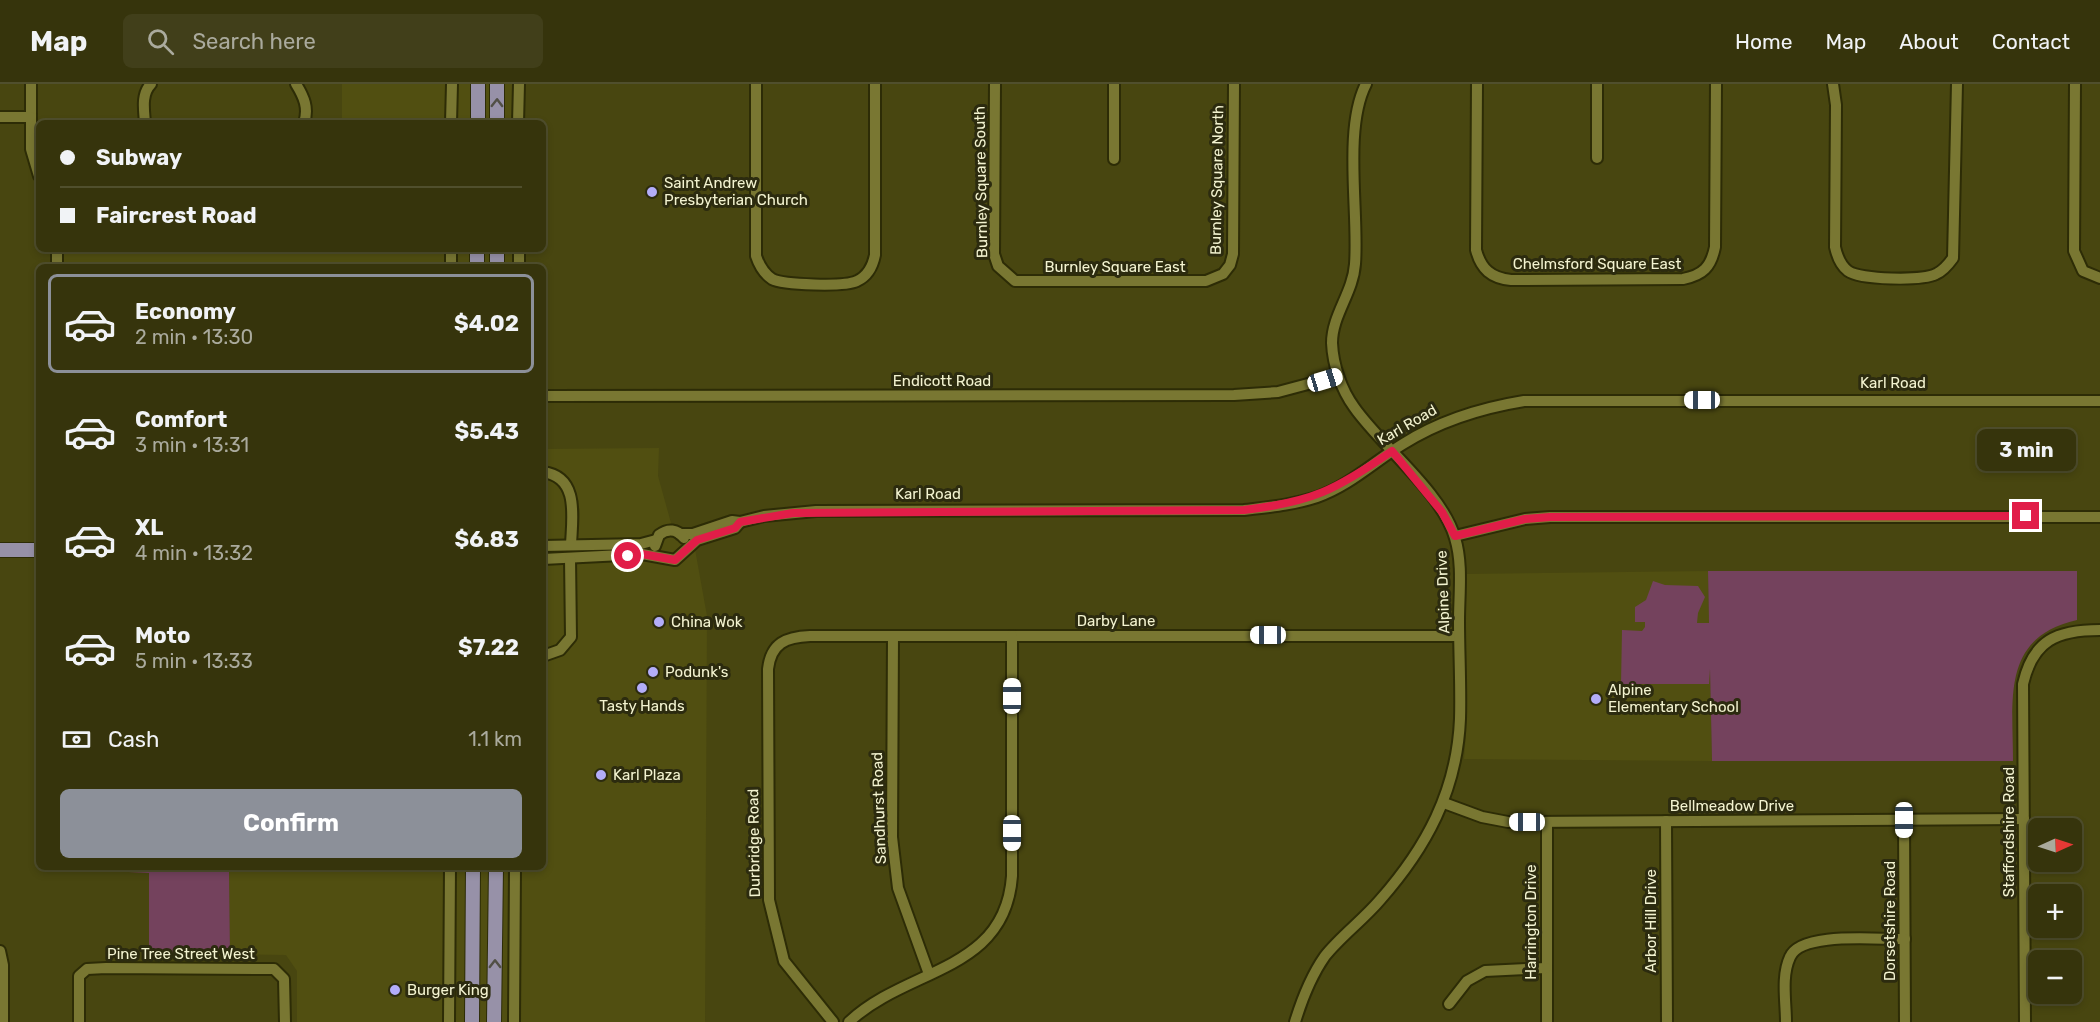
<!DOCTYPE html>
<html lang="en">
<head>
<meta charset="utf-8">
<style>
  :root { --surface:#36340c; --page:#413f1a; --text:#f1f3f6; --muted:#aaaa9d; --line:#504f2d; --accent:#8c9099 }
  body { margin:0; font-family:Rubik,sans-serif; background:var(--page); color:var(--text); height:100vh; display:flex; flex-direction:column; font-size:22px; white-space:nowrap }
  * { box-sizing:border-box; margin:0 }
  p { font-size:20px; color:var(--muted) }
  .icon { flex:none; width:33px; height:33px; fill:none; stroke:currentColor; stroke-width:2; stroke-linecap:round; stroke-linejoin:round }
  .map { position:relative; flex:1; overflow:hidden }
  .panel { position:absolute; left:36px; top:180px; width:510px; height:606px; display:flex; flex-direction:column; background:var(--surface); border-radius:9px; box-shadow:0 3px 9px #0003,0 0 0 2px var(--line) }
  .panel>* { flex:none }
  .banner { position:absolute; left:36px; top:36px; width:510px; height:132px; border-radius:9px; box-shadow:0 3px 9px #0003,0 0 0 2px var(--line); display:grid; align-content:center; height:132px; padding:0 24px; background:var(--surface) }
  .needle { width:39px; rotate:87deg }
  .tools { position:absolute; left:2028px; top:734px; display:grid; gap:12px }
  .tools a { display:grid; place-items:center; width:54px; height:54px; border-radius:9px; background:var(--surface); box-shadow:0 3px 9px #0003,0 0 0 2px var(--line); font-size:30px }
  .end { position:absolute; width:27px; height:27px; margin:-14px; border:8px solid #e11d48; background:#fff; box-shadow:0 0 0 3px #fff }
  .from { border-radius:50% }
  .bubble { position:absolute; height:42px; border-radius:9px; background:var(--surface); box-shadow:0 3px 9px #0003,0 0 0 2px var(--line); font-size:20px; font-weight:700; line-height:42px; text-align:center }
  .car { position:absolute; width:18px; height:36px; margin:-18px -9px; border-radius:8px; box-shadow:0 0 4px 2px #0007; background:linear-gradient(#fff 24%,#345 0 40%,#fff 0 76%,#345 0 86%,#fff 0) }
  .banner b { display:flex; align-items:center; gap:21px; height:57px; font-size:22px }
  .banner b+b { border-top:2px solid var(--line) }
  .banner i { width:15px; height:15px; background:var(--text) }
  ul { padding:10px 0 0; list-style:none }
  li { display:flex; align-items:center; gap:18px; height:99px; margin:0 12px 9px; padding:0 12px; border:3px solid transparent; border-radius:9px }
  li div { flex:1 }
  li b { display:block; font-size:22px }
  li em { font-style:normal; font-weight:700 }
  li.current { border-color:var(--accent) }
  li>.icon { width:54px; height:54px; stroke-width:1.5 }
  .pay { display:flex; align-items:center; gap:15px; height:66px; padding:0 24px; font-size:22px }
  .pay p { margin-inline-start:auto }
  .button { display:flex; gap:12px; margin-top:auto; padding:12px 24px }
  .button a { flex:1; height:69px; border-radius:9px; background:var(--accent); color:#fff; font-size:24px; font-weight:700; line-height:69px; text-align:center }
  header { display:flex; align-items:center; gap:36px; box-sizing:border-box; height:84px; padding:0 30px; background:var(--surface); border-bottom:2px solid var(--line) }
  header strong { font-size:28px }
  nav { display:flex; gap:33px; margin-inline-start:auto; font-size:21px }
  .search { width:420px; height:54px; background:var(--page); display:flex; align-items:center; gap:15px; box-sizing:border-box; padding:0 21px; border-radius:9px; color:var(--muted); font-size:22px }
  .map>svg:first-child { display:block }
  .built { fill:#514f11 }
  .green { fill:#74425d }
  .lines { fill:none; stroke-linecap:round; stroke-linejoin:round }
  .minor-casing { stroke:#2d2c06; stroke-width:14 }
  .major-casing { stroke:#2d2c06; stroke-width:16 }
  .minor { stroke:#797732; stroke-width:10 }
  .major { stroke:#9791a8; stroke-width:14 }
  .oneway { stroke:#514f45 }
  .route { stroke:#e11d48; stroke-width:8 }
  .poi-dot { fill:#b3adf9; stroke:#2c2b0f; stroke-width:2 }
  .labels { text-anchor:middle; stroke-width:6; stroke-linejoin:round; paint-order:stroke }
  .street-label { font-size:15px; fill:#f3f3d0; stroke:#2c2b0f }
  .poi-label { font-size:15px; fill:#f3f3d0; stroke:#2c2b0f; text-anchor:start }
</style>
</head>
<body>
<header>
<strong>Map</strong>
<div class="search"><svg class="icon" aria-label="search" viewBox="0 0 24 24"><circle cx="10" cy="10" r="6"/><path d="M15 15l6 6"/></svg>Search here</div>
<nav><a>Home</a><a>Map</a><a>About</a><a>Contact</a></nav>
</header>
<div class="map">
<svg width="2100" height="938" viewBox="0 0 2100 938">
  <rect width="100%" height="100%" fill="#484610"/>
  <g class="built">
    <rect x="342" y="0" width="176" height="39"/>
    <rect x="57" y="165" width="461" height="18"/>
    <polygon points="659,364 658,392 676,457 693,454 707,532 705,938 297,938 297,887 286,871 230,870 229,787 184,786 184,783 543,783 543,365"/>
    <polygon points="1708,487 1712,677 1464,675 1466,651 1465,490"/>
  </g>
  <g class="green">
    <path d="M1708,487H2077V536C2001,553 2013,615 2013,677H1712L1710,585L1709,600H1621L1622,546L1642,547L1645,543V538H1635V523L1646,516L1653,497L1665,501L1698,502L1705,513L1698,529L1697,539H1709Z"/>
    <polygon points="127,783 229,786 230,870 149,870 149,789 128,788"/>
  </g>
  <g class="lines">
    <g class="minor-casing">
      <g id="minor">
        <polyline points="31,0 31,65 39,92"/>
        <path d="M296,0C304,13 309,24 304,39"/>
        <path d="M756,0V172C759,181 763,189 772,195C783,201 845,203 857,197C868,192 873,181 875,171V0"/>
        <polyline points="995,0 994,170 998,182 1015,197 1206,197 1223,190 1230,181 1233,170 1234,0"/>
        <polyline points="1114,0 1114,75"/>
        <path d="M1477,0L1476,166C1481,185 1491,194 1511,196L1683,195C1703,191 1711,183 1715,163L1716,0"/>
        <polyline points="1597,0 1597,74"/>
        <path d="M1833,0L1836,21L1835,163C1837,172 1840,181 1848,187C1860,196 1922,197 1936,190C1943,187 1948,181 1953,174L1957,0"/>
        <polyline points="2075,0 2074,167 2083,187 2100,194"/>
        <polyline points="0,33 31,33"/>
        <path d="M145,39C144,26 141,10 151,0"/>
        <polyline points="451,39 452,0"/>
        <polyline points="518,39 519,0"/>
        <polyline points="519,165 519,183"/>
        <polyline points="57,183 57,165"/>
        <polyline points="451,183 451,165"/>
        <polyline points="543,312 1234,311 1278,308 1338,292"/>
        <path d="M543,388C580,393 572,434 571,461"/>
        <path d="M680,450H693L732,437L740,438L764,432L816,427L1244,426C1269,423 1293,421 1317,413C1349,402 1375,377 1403,360C1441,336 1481,324 1524,317H2100"/>
        <polyline points="1455,452 1525,435 1550,433 2100,433"/>
        <polyline points="543,462 641,460 656,456"/>
        <path d="M655,462L659,451C668,444 677,445 684,454"/>
        <polyline points="543,475 642,470 675,476 697,456 735,444 740,438"/>
        <polyline points="893,552 892,753 898,804 929,890"/>
        <polyline points="543,572 560,566 571,553 570,474"/>
        <polyline points="1444,719 1482,733 1508,738 2024,735"/>
        <polyline points="1904,736 1905,938"/>
        <polyline points="1666,737 1667,938"/>
        <polyline points="1547,738 1547,938"/>
        <polyline points="0,867 3,881 3,938"/>
        <polyline points="1449,920 1467,897 1485,887 1546,884"/>
        <polyline points="79,938 79,892 87,885 106,884 274,885 284,895 285,938"/>
        <polyline points="449,938 450,783"/>
        <polyline points="514,938 515,783"/>
        <path d="M833,938L784,877L769,816L768,585C771,559 786,553 810,552H1459"/>
        <path d="M849,938C907,883 1005,889 1012,792V552"/>
        <path d="M1295,938C1302,915 1311,892 1325,872C1341,852 1363,836 1380,816C1426,764 1457,707 1460,635C1461,603 1459,569 1459,537C1459,509 1463,480 1455,454C1442,408 1381,362 1354,323C1341,305 1333,281 1332,259C1332,231 1353,209 1355,180C1359,129 1343,45 1366,0"/>
        <path d="M1786,938C1786,918 1781,892 1790,873C1801,847 1879,856 1905,855"/>
        <path d="M2025,938L2023,600C2033,556 2057,546 2100,546"/>
      </g>
    </g>
    <g class="major-casing">
      <g id="major">
        <polyline points="478,39 478,0"/>
        <polyline points="497,39 497,0"/>
        <polyline points="497,165 497,183"/>
        <polyline points="477,183 477,165"/>
        <polyline points="0,466 39,466"/>
        <polyline points="472,938 473,783"/>
        <polyline points="494,938 496,783"/>
      </g>
    </g>
    <use href="#minor" class="minor"/>
    <use href="#major" class="major"/>
  </g>
  <defs><path id="oneway-chevron" d="M-2-3.5L2.5 0L-2 3.5" fill="none" stroke-width="1.6" stroke-linecap="round" stroke-linejoin="round" transform="scale(1.5)"/></defs>
  <g class="oneway">
    <use href="#oneway-chevron" transform="translate(497 19) rotate(-89)"/>
    <use href="#oneway-chevron" transform="translate(495 880) rotate(-90)"/>
  </g>
  <g class="lines">
    <path class="route" d="M628,472L642,470L675,476L697,456L735,444L740,438L793,429L1244,426C1312,418 1336,406 1392,367L1442,428L1455,452L1525,435L1550,433L2026,432"/>
  </g>
  <g class="poi-dot">
    <circle cx="652" cy="108" r="6"/>
    <circle cx="659" cy="538" r="6"/>
    <circle cx="653" cy="588" r="6"/>
    <circle cx="642" cy="604" r="6"/>
    <circle cx="1596" cy="615" r="6"/>
    <circle cx="601" cy="691" r="6"/>
    <circle cx="395" cy="906" r="6"/>
  </g>
  <g class="labels">
    <g class="street-label">
      <text transform="translate(1217 96) rotate(-89)" y="5">Burnley Square North</text>
      <text transform="translate(981 98) rotate(-91)" y="5">Burnley Square South</text>
      <text x="1597" y="185">Chelmsford Square East</text>
      <text x="1115" y="188">Burnley Square East</text>
      <text x="942" y="302">Endicott Road</text>
      <text x="1893" y="304">Karl Road</text>
      <text transform="translate(1407 341) rotate(-30)" y="5">Karl Road</text>
      <text x="928" y="415">Karl Road</text>
      <text transform="translate(1443 508) rotate(-92)" y="5">Alpine Drive</text>
      <text x="1116" y="542">Darby Lane</text>
      <text x="1732" y="727">Bellmeadow Drive</text>
      <text transform="translate(879 724) rotate(-92)" y="5">Sandhurst Road</text>
      <text transform="translate(2009 748) rotate(-90)" y="5">Staffordshire Road</text>
      <text transform="translate(754 759) rotate(-91)" y="5">Durbridge Road</text>
      <text transform="translate(1651 837) rotate(-90)" y="5">Arbor Hill Drive</text>
      <text transform="translate(1890 837) rotate(-90)" y="5">Dorsetshire Road</text>
      <text transform="translate(1531 838) rotate(-90)" y="5">Harrington Drive</text>
      <text x="181" y="875">Pine Tree Street West</text>
    </g>
    <g class="poi-label">
      <text x="664" y="104">Saint Andrew<tspan x="664" dy="17">Presbyterian Church</tspan></text>
      <text x="671" y="543">China Wok</text>
      <text x="665" y="593">Podunk's</text>
      <text x="1608" y="611">Alpine<tspan x="1608" dy="17">Elementary School</tspan></text>
      <text x="642" y="627" text-anchor="middle">Tasty Hands</text>
      <text x="613" y="696">Karl Plaza</text>
      <text x="407" y="911">Burger King</text>
    </g>
  </g>
</svg>
<div class="tools">
<a><svg class="needle" viewBox="-14 -14 28 28"><path d="M0-13l5 13h-10z" fill="#e53935"/><path d="M0 13l5-13h-10z" fill="#aaaa9d"/></svg></a>
<a>+</a>
<a>−</a>
</div>
<i class="end from" style="left:628px;top:472px"></i>
<i class="end" style="left:2026px;top:432px"></i>
<div class="bubble" style="left:1977px;top:345px;width:99px">3 min</div>
<i class="car" style="left:1325px;top:296px;rotate:73deg"></i>
<i class="car" style="left:1702px;top:316px;rotate:270deg"></i>
<i class="car" style="left:1268px;top:551px;rotate:270deg"></i>
<i class="car" style="left:1012px;top:612px;rotate:0deg"></i>
<i class="car" style="left:1904px;top:736px;rotate:180deg"></i>
<i class="car" style="left:1527px;top:738px;rotate:270deg"></i>
<i class="car" style="left:1012px;top:749px;rotate:180deg"></i>
<div class="banner">
<b><i class="from"></i>Subway</b>
<b><i></i>Faircrest Road</b>
</div>
<section class="panel">
<ul>
<li class="current"><svg class="icon" aria-label="car" viewBox="0 0 24 24"><path d="M5 17H2v-5l4-1 3-4h7l3 4 3 1v5h-3M9 17h6M6 11h13"/><circle cx="7" cy="17" r="2"/><circle cx="17" cy="17" r="2"/></svg><div><b>Economy</b><p>2 min · 13:30</p></div><em>$4.02</em></li>
<li><svg class="icon" aria-label="car" viewBox="0 0 24 24"><path d="M5 17H2v-5l4-1 3-4h7l3 4 3 1v5h-3M9 17h6M6 11h13"/><circle cx="7" cy="17" r="2"/><circle cx="17" cy="17" r="2"/></svg><div><b>Comfort</b><p>3 min · 13:31</p></div><em>$5.43</em></li>
<li><svg class="icon" aria-label="car" viewBox="0 0 24 24"><path d="M5 17H2v-5l4-1 3-4h7l3 4 3 1v5h-3M9 17h6M6 11h13"/><circle cx="7" cy="17" r="2"/><circle cx="17" cy="17" r="2"/></svg><div><b>XL</b><p>4 min · 13:32</p></div><em>$6.83</em></li>
<li><svg class="icon" aria-label="car" viewBox="0 0 24 24"><path d="M5 17H2v-5l4-1 3-4h7l3 4 3 1v5h-3M9 17h6M6 11h13"/><circle cx="7" cy="17" r="2"/><circle cx="17" cy="17" r="2"/></svg><div><b>Moto</b><p>5 min · 13:33</p></div><em>$7.22</em></li>
</ul>
<div class="pay"><svg class="icon" aria-label="cash" viewBox="0 0 24 24"><path d="M3 7h18v10H3z"/><circle cx="12" cy="12" r="2"/></svg>Cash<p>1.1 km</p></div>
<div class="button"><a>Confirm</a></div>
</section>
</div>
</body>
</html>
